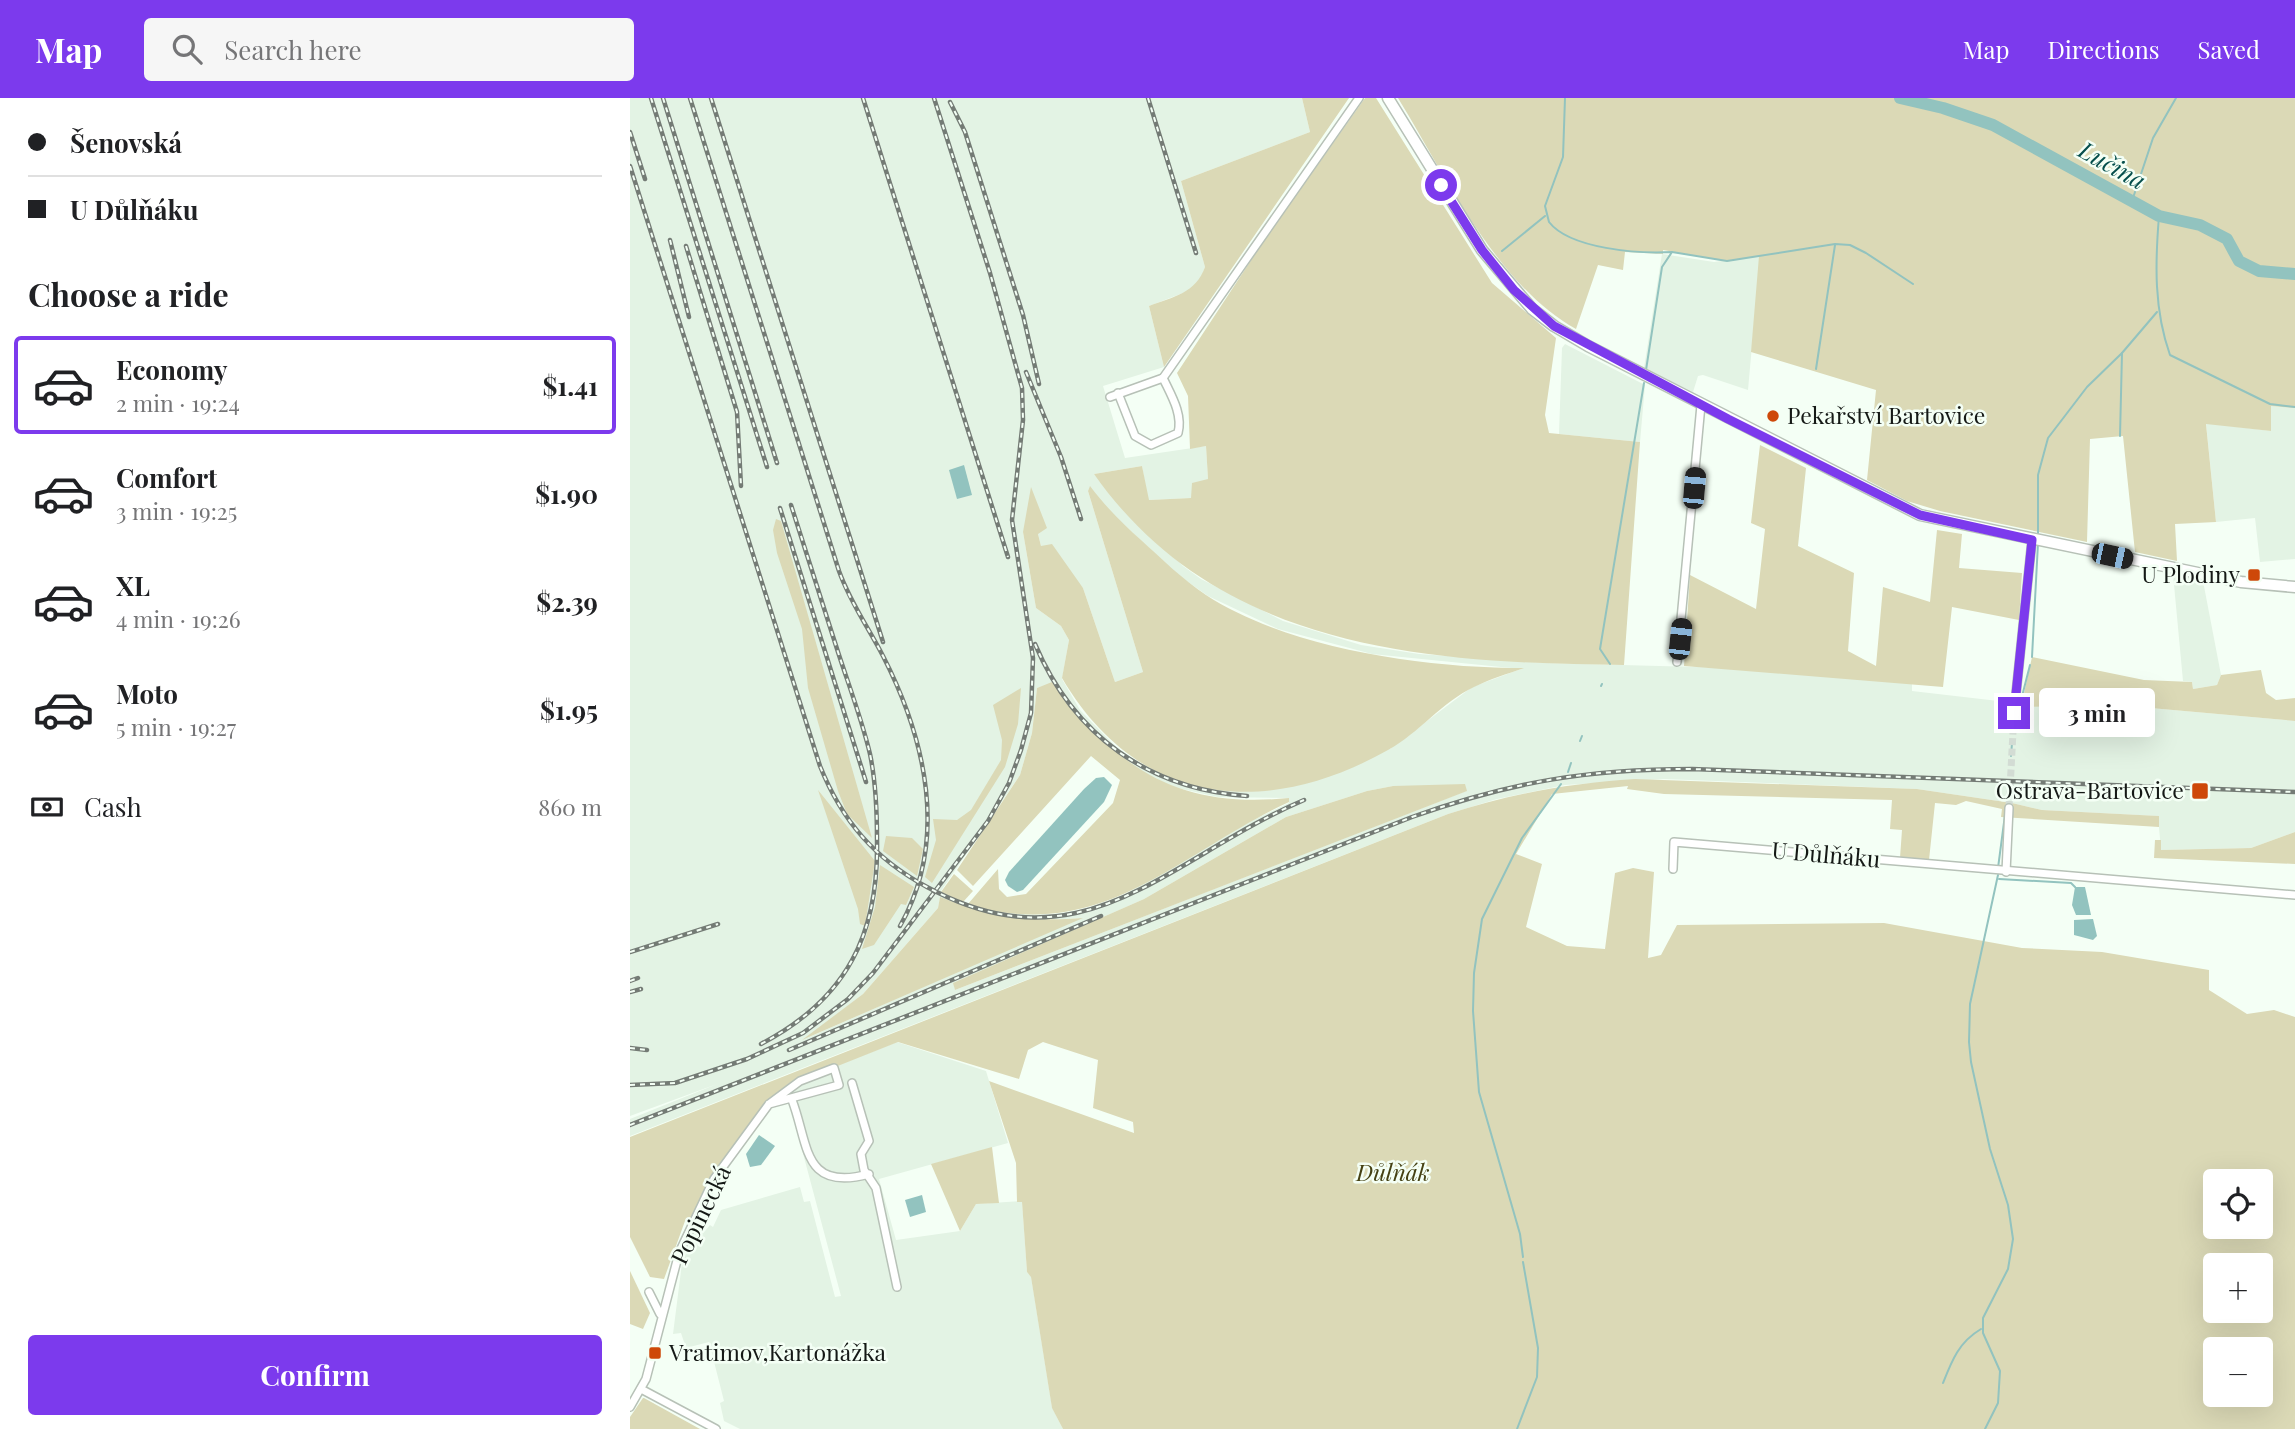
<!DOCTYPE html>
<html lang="en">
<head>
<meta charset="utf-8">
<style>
  :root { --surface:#fff; --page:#f6f6f6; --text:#202124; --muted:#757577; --line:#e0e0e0; --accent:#7c3aed }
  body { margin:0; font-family:"Playfair Display",serif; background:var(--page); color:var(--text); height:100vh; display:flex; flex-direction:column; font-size:26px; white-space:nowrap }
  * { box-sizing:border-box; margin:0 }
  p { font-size:23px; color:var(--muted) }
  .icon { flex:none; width:38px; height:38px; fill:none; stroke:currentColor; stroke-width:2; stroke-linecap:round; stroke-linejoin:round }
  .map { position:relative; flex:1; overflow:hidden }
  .sheet { display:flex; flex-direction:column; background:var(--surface); width:630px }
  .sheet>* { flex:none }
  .hud { display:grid; align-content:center; height:154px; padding:0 28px; background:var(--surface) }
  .fabs { position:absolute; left:1573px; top:1071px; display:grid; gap:14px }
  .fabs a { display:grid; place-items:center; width:70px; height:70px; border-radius:7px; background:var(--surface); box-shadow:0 7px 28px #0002; font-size:35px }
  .end { position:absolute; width:32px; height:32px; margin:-16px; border:9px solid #7c3aed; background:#fff; box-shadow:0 0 0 4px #fff }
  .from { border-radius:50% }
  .bubble { position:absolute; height:49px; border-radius:7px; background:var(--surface); box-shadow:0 7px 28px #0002; font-size:23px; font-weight:700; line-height:49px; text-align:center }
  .car { position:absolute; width:21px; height:42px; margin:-21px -10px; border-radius:9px; box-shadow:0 0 5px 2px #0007; background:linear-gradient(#222 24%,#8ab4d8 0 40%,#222 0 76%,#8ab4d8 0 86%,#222 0) }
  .hud b { display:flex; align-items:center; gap:24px; height:66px; font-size:26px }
  .hud b+b { border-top:2px solid var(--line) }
  .hud i { width:18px; height:18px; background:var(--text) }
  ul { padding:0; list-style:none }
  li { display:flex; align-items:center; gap:21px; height:98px; margin:0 14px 10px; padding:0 14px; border:4px solid transparent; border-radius:7px }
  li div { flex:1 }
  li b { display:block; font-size:26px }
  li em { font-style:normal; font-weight:700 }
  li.current { border-color:var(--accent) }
  li>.icon { width:63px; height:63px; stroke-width:1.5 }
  h2 { padding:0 28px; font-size:32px; line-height:84px }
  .pay { display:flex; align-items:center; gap:18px; height:77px; padding:0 28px; font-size:26px }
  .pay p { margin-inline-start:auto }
  .button { display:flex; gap:14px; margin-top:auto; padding:14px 28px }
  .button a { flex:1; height:80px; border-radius:7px; background:var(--accent); color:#fff; font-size:28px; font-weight:700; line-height:80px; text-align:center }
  header { display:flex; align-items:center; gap:42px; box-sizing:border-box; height:98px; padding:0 35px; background:var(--accent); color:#fff }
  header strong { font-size:33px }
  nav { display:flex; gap:38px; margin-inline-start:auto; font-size:24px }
  .search { width:490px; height:63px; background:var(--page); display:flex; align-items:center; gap:18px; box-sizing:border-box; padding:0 24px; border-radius:7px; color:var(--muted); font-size:26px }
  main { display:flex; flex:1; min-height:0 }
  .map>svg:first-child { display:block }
  .built { fill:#e3f3e4; fill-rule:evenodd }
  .green { fill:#dbd9b6; fill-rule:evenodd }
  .water { fill:#92c3bf }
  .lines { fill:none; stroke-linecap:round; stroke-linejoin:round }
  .stream { stroke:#92c3bf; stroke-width:2 }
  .river { stroke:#92c3bf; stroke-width:12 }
  .street-tunnel { stroke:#d3dcd4; stroke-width:7; stroke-dasharray:7 3.5; stroke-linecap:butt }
  .street-casing { stroke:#b7c1b7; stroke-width:10 }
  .secondary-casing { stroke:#b7c1b7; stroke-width:13 }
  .street { stroke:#fff; stroke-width:7 }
  .secondary { stroke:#fff; stroke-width:10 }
  .rail-casing { stroke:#747b75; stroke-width:4.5 }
  .rail { stroke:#f4fff5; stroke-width:2; stroke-dasharray:5; stroke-linecap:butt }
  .route { stroke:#7c3aed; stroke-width:9 }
  .poi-dot { fill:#ce4809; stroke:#f4fff5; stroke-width:2.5 }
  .labels { text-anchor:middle; stroke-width:5; stroke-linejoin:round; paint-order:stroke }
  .poi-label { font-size:23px; fill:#151916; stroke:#f4fff5; text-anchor:start }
  .street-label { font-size:23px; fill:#151916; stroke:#f4fff5 }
  .park-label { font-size:23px; font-style:italic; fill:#454113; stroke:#f4fff5 }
  .water-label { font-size:24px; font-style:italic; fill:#054f4c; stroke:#f4fff5 }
</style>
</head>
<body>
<header>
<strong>Map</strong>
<div class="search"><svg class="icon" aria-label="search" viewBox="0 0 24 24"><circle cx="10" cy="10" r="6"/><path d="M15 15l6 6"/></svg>Search here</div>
<nav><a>Map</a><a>Directions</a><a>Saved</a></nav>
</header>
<main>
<section class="sheet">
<div class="hud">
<b><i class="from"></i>Šenovská</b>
<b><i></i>U Důlňáku</b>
</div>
<h2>Choose a ride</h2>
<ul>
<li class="current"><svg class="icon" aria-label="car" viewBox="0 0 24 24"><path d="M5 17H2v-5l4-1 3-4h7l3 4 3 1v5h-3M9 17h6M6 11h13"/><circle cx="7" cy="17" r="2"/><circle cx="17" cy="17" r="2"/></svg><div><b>Economy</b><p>2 min · 19:24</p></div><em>$1.41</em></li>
<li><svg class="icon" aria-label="car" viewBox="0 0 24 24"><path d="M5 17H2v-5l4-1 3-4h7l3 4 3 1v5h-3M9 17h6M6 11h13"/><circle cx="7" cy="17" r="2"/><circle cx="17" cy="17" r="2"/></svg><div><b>Comfort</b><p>3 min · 19:25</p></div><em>$1.90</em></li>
<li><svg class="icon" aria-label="car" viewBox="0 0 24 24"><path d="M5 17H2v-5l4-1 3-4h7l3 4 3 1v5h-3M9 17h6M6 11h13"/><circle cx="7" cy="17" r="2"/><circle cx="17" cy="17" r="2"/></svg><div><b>XL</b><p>4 min · 19:26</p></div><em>$2.39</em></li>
<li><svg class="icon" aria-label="car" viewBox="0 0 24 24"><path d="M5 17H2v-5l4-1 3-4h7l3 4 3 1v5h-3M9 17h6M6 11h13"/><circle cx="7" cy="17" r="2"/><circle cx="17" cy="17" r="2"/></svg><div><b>Moto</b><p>5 min · 19:27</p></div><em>$1.95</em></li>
</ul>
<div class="pay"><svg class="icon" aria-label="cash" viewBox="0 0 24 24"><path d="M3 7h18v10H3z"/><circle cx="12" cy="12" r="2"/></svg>Cash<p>860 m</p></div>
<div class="button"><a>Confirm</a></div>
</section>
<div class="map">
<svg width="1665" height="1331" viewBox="0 0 1665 1331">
  <rect width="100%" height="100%" fill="#f4fff5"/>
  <g class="built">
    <path d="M0,0H672L680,34L551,83L575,169L570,183L561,192L519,208L534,269L473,288L495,360L576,348L578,381L561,400L518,402L512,368L464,376L553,468L571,481L653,523L731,547L789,556L916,565L1105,570L1282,585V593L1377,604L1380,608L1487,607L1665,623V734L1621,750L1531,752L1528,718L1412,712L1382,705L1287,691L1034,681L935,687L867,701L818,716L0,1038V1021L87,986L0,1018ZM460,389L473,407L548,477L578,498L648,531L742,556L891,571L842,589L760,651L511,666L486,649L450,612L432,581L439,542L431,528L406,510L393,434L408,436L411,448L453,490L485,584L513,574L458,393ZM422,585L448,619L482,653L507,671L543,689L588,699L659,700V705L621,723L494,797L457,811L419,817L374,815L333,804L311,793L390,677L402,635L407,590ZM763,688L836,693L325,892L324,885L514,801L656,719L737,693ZM310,800L374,820L400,823L450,820L177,940L233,896L308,810Z"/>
    <polygon points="1032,156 1084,164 1130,158 1118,292 1073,277 1068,278 1063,294 1014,270"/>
    <polygon points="935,246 1015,287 1010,344 929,336 932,250"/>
    <polygon points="1641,308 1665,310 1665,461 1630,464 1625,420 1586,424 1576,325 1641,333"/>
    <polygon points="1543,476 1573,483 1591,577 1587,587 1563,591 1562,584 1553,583"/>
    <polygon points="267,944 356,973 378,1045 249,1081 266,1142 330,1133 346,1106 392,1103 397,1174 401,1178 422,1309 433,1331 110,1331 94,1323 90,1305 94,1303 79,1244 56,1250 51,1235 43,1236 52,1165 64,1136 75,1133 80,1127 83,1129 91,1112 170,1089 174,1104 180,1103 205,1199 211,1198 155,988"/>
  </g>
  <g class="green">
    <path d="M672,0H719L534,269L519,208C543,199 566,195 575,169L551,83L680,34Z"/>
    <path d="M735,0H746L862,185L926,240L915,317L919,335L1010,344L994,567C797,565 588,552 464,376L512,368L519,402L561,400L562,385L578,381L576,348L560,351L558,298L547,275L635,141Z"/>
    <path d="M768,0H1665V310L1641,308V333L1576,326L1586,424L1545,426L1547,463L1505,454L1493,338L1460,341L1457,444L1310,413L1277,403L1237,382L1246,292L1121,254L1129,158L1097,163L1033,152V156L995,154L993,172L968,167L946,231C867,188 814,75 768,0Z"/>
    <polygon points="1130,347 1176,370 1168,448 1224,475 1218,553 1246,568 1253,489 1300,504 1307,432 1332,436 1329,470 1392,475 1389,522 1322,509 1313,589 1054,568 1060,477 1126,511 1135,431 1121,425"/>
    <path d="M460,388C475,408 492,425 511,442C532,461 552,481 576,497C659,551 796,570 894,570C877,576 860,581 844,589C812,604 789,635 758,652C634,722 507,708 432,580L439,542L431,528L406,510L393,434L401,389L417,430L408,436L411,448L422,446L453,490L485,584L513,574L458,393Z"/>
    <polygon points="146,421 151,423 242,740 217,716 208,693 178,590 172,531 147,455 143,432"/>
    <polygon points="1402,559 1514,582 1562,584 1563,591 1587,587 1591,577 1631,572 1636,595 1646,602 1665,600 1665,623 1487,607 1391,609"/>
    <path d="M422,584C488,671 547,711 659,700V704C549,755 470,848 338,806L368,771L369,791L377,799L396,796L483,705L490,682L461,658L343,788L327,772L390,677L402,635L407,590Z"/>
    <polygon points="391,590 388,626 375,669 302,785 295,779 306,742 303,721 327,722 341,712 371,662 372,642 363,607"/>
    <path d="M1005,681L1287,691L1382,705L1412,712L1529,718V729L1371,719L1372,711L1336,703L1326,707L1305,705L1299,762L1270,760L1272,732L1260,731L1262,702L1034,696L997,691L998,688L922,696L886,756L912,766L896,829L937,848L975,851L985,775L1003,770L1024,774L1018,860L1031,857L1047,827L1254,825L1392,850L1472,854L1579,872V892L1617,916L1644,912L1665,919V1331H433L422,1310L401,1179L397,1174L392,1104H387L386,1065L359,983L504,1035L503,1024L463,1010L468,962L413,944L398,952L389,981L268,944L170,983L139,1006L78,1094H73L60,1123H55L34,1181L20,1179L0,1139V1039L818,716C880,696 940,685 1005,681ZM1586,1083H1631V1129H1586ZM1586,1167H1631V1213H1586ZM1586,1251H1631V1297H1586Z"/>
    <polygon points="835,686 837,693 325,892 323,885 514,801 656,719 737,693 763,688"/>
    <polygon points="188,692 245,763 235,828 230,826 228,811"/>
    <polygon points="1665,734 1665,766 1524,760 1525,742 1531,742 1531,752 1621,750"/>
    <polygon points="256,738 282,740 293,751 287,778 253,753"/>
    <polygon points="250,767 284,789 276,807 271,806 244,847 232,851 245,809"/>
    <polygon points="324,776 343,793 333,804 311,794"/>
    <path d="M310,799C363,819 397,824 453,820L172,942L233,896L308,810Z"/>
    <polygon points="362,1049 369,1105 346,1106 330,1133 301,1066"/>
    <polygon points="0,1173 20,1215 13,1231 0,1226"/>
    <polygon points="13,1300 14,1300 70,1331 0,1331 0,1319"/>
  </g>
  <g class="water">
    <polygon points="334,367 342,397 327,401 319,372"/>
    <polygon points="474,679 482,687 474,704 393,792 387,794 378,788 375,782 379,774 454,691 466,680"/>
    <polygon points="1445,789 1455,789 1461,817 1446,817 1442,807"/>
    <polygon points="1463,821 1467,838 1463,842 1444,837 1444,822"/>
    <polygon points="129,1037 145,1048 131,1067 120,1069 116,1056"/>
    <polygon points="292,1097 296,1114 280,1119 275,1102"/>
  </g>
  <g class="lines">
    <g class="stream">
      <path d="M935,0L933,59L915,108L919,124C940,151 1009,156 1042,154L1032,169L1016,272"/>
      <polyline points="1502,103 1523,40 1546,0"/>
      <path d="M1529,118C1525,166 1524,212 1540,257L1640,306L1665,309"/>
      <polyline points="872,153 915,118"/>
      <polyline points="1042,154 1097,163 1205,146 1220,147 1236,155 1283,186"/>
      <polyline points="1186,271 1205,147"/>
      <polyline points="1490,338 1492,255"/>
      <polyline points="1408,437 1408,377 1418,340 1457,289 1492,255 1527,214"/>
      <polyline points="1402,559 1408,445"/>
      <polyline points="980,566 970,551 1014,285"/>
      <polyline points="971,588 972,586"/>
      <polyline points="1388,614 1400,567"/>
      <polyline points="950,643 952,638"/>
      <polyline points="1381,658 1382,645"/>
      <polyline points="938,674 941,665"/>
      <polyline points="1378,694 1378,693"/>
      <polyline points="1368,770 1375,717"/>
      <polyline points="1369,781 1441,785 1445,789"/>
      <polyline points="893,1159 890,1136 849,994 843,913 844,875 852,821 892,740 931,686"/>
      <path d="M1313,1285C1322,1262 1329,1244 1351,1231"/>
      <polyline points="887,1331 907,1279 908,1250 893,1164"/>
      <polyline points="1355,1331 1368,1305 1370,1273 1353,1235 1353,1220 1378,1171 1383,1141 1378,1107 1360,1051 1341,964 1339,944 1340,906 1368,777"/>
    </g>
    <polyline class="river" points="1270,0 1313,10 1363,27 1529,118 1570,127 1597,141 1609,163 1629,173 1665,176"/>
    <polyline class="street-tunnel" points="1379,710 1384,615"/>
    <g class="street-casing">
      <g id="street">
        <path d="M488,295L505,338L521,347L548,335C553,316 541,297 533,280"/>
        <polyline points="480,299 533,280 729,0"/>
        <polyline points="1047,564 1071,307"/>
        <polyline points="1384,615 1402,442"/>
        <polyline points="1043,771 1044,744 1665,797"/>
        <polyline points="1376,774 1379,710"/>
        <polyline points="222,985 239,1043 231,1056 234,1072 246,1090 267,1189"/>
        <path d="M162,1002C179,1046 172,1094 239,1076"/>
        <polyline points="19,1194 30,1216"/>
        <polyline points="11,1291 86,1331"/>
        <polyline points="0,1309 16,1281 49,1155 84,1081 139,1006 170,983 204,970 209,987 139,1006"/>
      </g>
    </g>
    <g class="secondary-casing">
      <polyline id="secondary" points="758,0 852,152 902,211 924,228 958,248 1290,417 1611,484 1665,489"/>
    </g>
    <use href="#street" class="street"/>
    <use href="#secondary" class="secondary"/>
    <g class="rail-casing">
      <g id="rail">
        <polyline points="21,0 137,369"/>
        <polyline points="33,0 147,365"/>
        <path d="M60,0L209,473C220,504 238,529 253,558C296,642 319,742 270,828"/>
        <polyline points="81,0 253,544"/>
        <polyline points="233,0 378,459"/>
        <polyline points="518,0 566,155"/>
        <polyline points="320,4 335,34 393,217 409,286"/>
        <polyline points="0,34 15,81"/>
        <path d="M0,68L190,668C212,723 245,761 297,789C454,874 538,760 674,702"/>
        <polyline points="40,142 59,219"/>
        <polyline points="56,148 107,314 111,388"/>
        <polyline points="396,274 431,359 451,421"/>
        <polyline points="150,410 236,684"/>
        <path d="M405,546C444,638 519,691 617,698"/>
        <polyline points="0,854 88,826"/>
        <polyline points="0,883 8,880"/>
        <polyline points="0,894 11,891"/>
        <path d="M131,946C217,901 249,836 247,741C247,712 246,685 240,656C232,622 219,588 208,554C192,505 177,456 161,407"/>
        <polyline points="0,950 17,952"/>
        <polyline points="159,952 471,818"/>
        <polyline points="0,987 45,985 117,961 173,935 218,901 243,875 358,723 379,685 391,652 401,615 403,560 382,422 393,322 392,290 360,175 304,0"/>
        <path d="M0,1027L782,719C881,684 957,671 1062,671L1665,694"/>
      </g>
    </g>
    <use href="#rail" class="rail"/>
  </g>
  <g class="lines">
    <polyline class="route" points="811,87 852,152 884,192 924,228 1098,321 1290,417 1402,442 1384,615"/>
  </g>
  <g class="poi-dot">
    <circle cx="1143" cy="318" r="7"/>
    <rect x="1617" y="470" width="14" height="14" rx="3.5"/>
    <rect x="1561" y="684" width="18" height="18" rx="3.5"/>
    <rect x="18" y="1248" width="14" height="14" rx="3.5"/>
  </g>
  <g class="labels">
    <g class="poi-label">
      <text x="1157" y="326">Pekařství Bartovice</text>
      <text x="1610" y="485" text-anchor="end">U Plodiny</text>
      <text x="1554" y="701" text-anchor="end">Ostrava-Bartovice</text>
      <text x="39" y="1263">Vratimov,Kartonážka</text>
    </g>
    <g class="street-label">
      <text transform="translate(1196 757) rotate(5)" y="8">U Důlňáku</text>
      <text transform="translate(71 1117) rotate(-64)" y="8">Popinecká</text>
    </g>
    <g class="park-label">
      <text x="763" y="1083">Důlňák</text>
    </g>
    <g class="water-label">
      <text transform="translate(1482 68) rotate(29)" y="8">Lučina</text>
    </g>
  </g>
</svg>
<div class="fabs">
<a><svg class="icon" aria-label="locate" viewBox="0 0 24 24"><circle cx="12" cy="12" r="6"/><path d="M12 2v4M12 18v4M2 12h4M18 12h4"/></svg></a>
<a>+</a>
<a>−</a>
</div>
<i class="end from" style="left:811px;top:87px"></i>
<i class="end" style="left:1384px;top:615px"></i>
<div class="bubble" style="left:1409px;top:590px;width:116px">3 min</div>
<i class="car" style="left:1064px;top:390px;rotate:5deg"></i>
<i class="car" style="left:1482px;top:458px;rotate:102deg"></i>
<i class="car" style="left:1050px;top:541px;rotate:6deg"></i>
</div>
</main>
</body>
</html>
